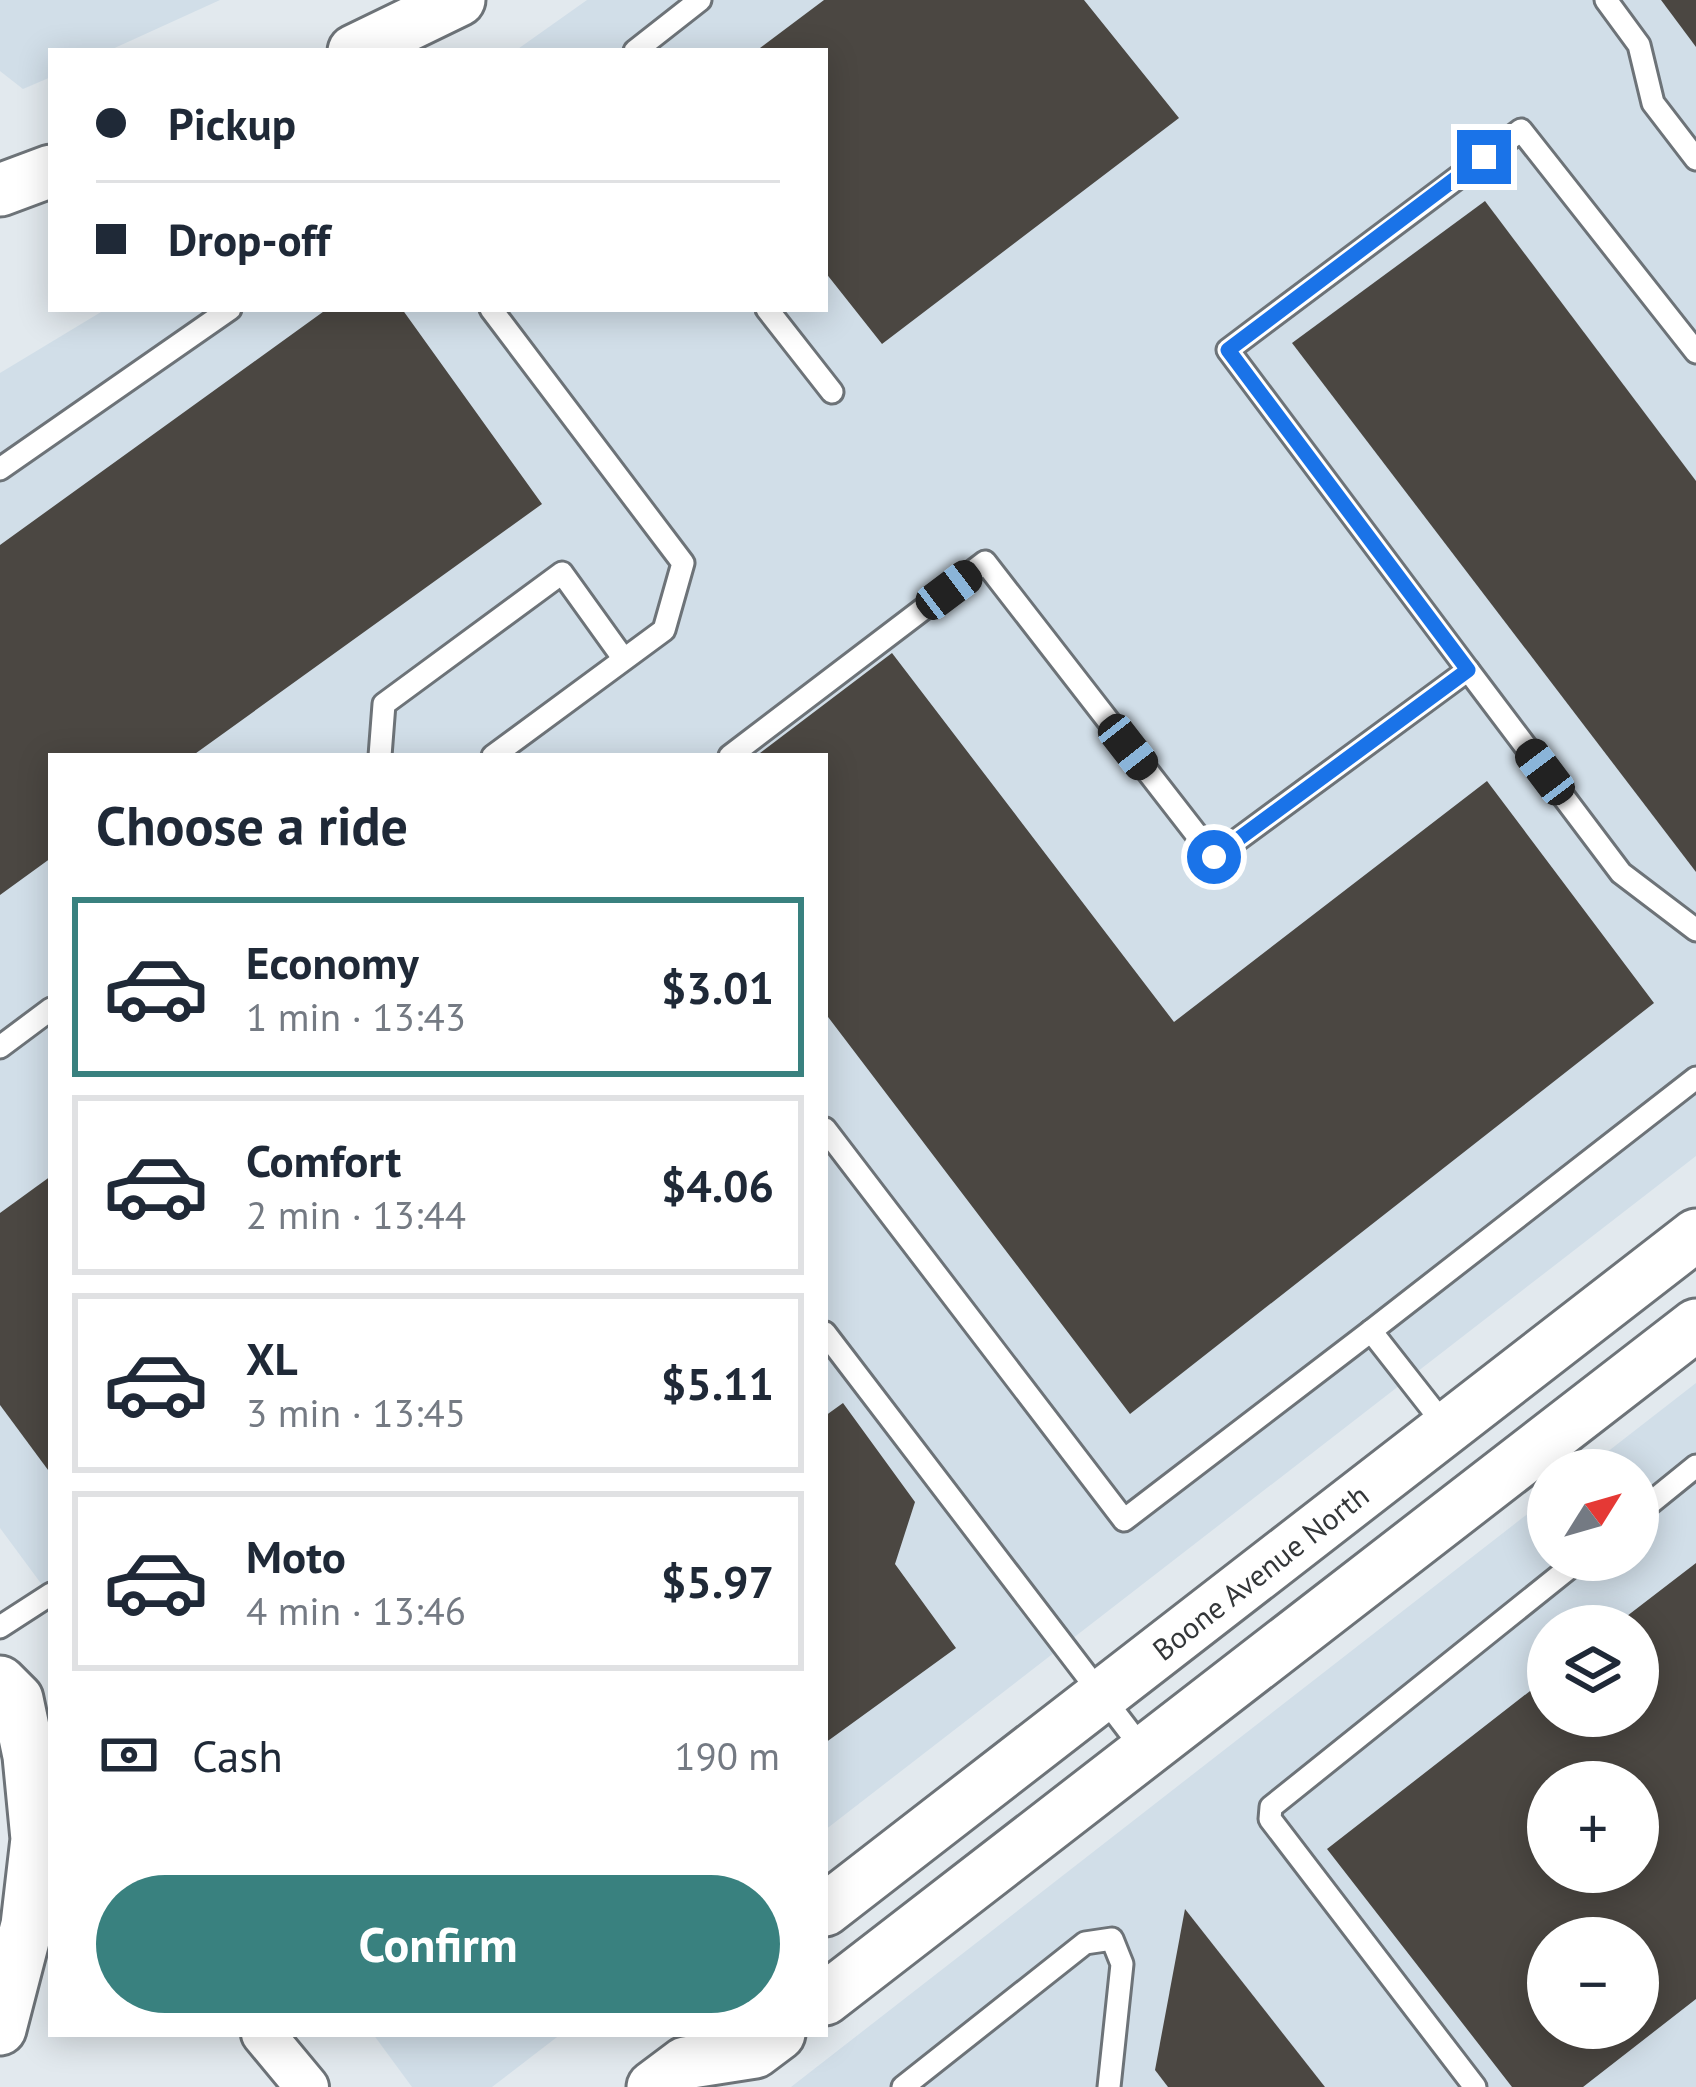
<!DOCTYPE html>
<html lang="en">
<head>
<meta charset="utf-8">
<style>
  :root { --surface:#fff; --page:#f6f6f7; --text:#1f2937; --muted:#747a83; --line:#e0e1e3; --accent:#39817f }
  body { margin:0; font-family:"PT Sans",sans-serif; background:var(--page); color:var(--text); height:100vh; display:flex; flex-direction:column; font-size:45px; white-space:nowrap }
  * { box-sizing:border-box; margin:0 }
  p { font-size:39px; color:var(--muted) }
  .icon { flex:none; width:66px; height:66px; fill:none; stroke:currentColor; stroke-width:2; stroke-linecap:round; stroke-linejoin:round }
  .map { position:relative; flex:1; overflow:hidden }
  .sheet { position:absolute; left:48px; top:753px; width:780px; height:1284px; display:flex; flex-direction:column; background:var(--surface); border-radius:0px; box-shadow:0 6px 30px #0003 }
  .sheet>* { flex:none }
  .top-card { position:absolute; left:48px; top:48px; width:780px; height:264px; border-radius:0px; box-shadow:0 6px 30px #0003; display:grid; align-content:center; height:264px; padding:0 48px; background:var(--surface) }
  .needle { width:78px; rotate:53deg }
  .tools { position:absolute; left:1527px; top:1449px; display:grid; gap:24px }
  .tools a { display:grid; place-items:center; width:132px; height:132px; border-radius:50%; background:var(--surface); box-shadow:0 6px 30px #0003; font-size:60px }
  .end { position:absolute; width:54px; height:54px; margin:-27px; border:15px solid #1a73e8; background:#fff; box-shadow:0 0 0 6px #fff }
  .from { border-radius:50% }
  .car { position:absolute; width:36px; height:72px; margin:-36px -18px; border-radius:15px; box-shadow:0 0 9px 3px #0007; background:linear-gradient(#222 24%,#8ab4d8 0 40%,#222 0 76%,#8ab4d8 0 86%,#222 0) }
  .top-card b { display:flex; align-items:center; gap:42px; height:114px; font-size:45px }
  .top-card b+b { border-top:3px solid var(--line) }
  .top-card i { width:30px; height:30px; background:var(--text) }
  ul { padding:0; list-style:none }
  li { display:flex; align-items:center; gap:36px; height:180px; margin:0 24px 18px; padding:0 24px; border:6px solid var(--line); border-radius:0px }
  li div { flex:1 }
  li b { display:block; font-size:45px }
  li em { font-style:normal; font-weight:700 }
  li.active { border-color:var(--accent) }
  li>.icon { width:108px; height:108px; stroke-width:1.5 }
  h2 { padding:0 48px; font-size:54px; line-height:144px }
  .pay { display:flex; align-items:center; gap:30px; height:132px; padding:0 48px; font-size:45px }
  .pay p { margin-inline-start:auto }
  .cta { display:flex; gap:24px; margin-top:auto; padding:24px 48px }
  .cta a { flex:1; height:138px; border-radius:72px; background:var(--accent); color:#fff; font-size:48px; font-weight:700; line-height:138px; text-align:center }
  .map>svg:first-child { display:block }
  .built { fill:#d1dee8; fill-rule:evenodd }
  .building { fill:#4b4742; fill-rule:evenodd }
  .lines { fill:none; stroke-linecap:round; stroke-linejoin:round }
  .service-casing { stroke:#6d7378; stroke-width:27 }
  .minor-casing { stroke:#6d7378; stroke-width:48 }
  .tertiary-casing { stroke:#6d7378; stroke-width:57 }
  .service { stroke:#fff; stroke-width:21 }
  .minor { stroke:#fff; stroke-width:42 }
  .tertiary { stroke:#fff; stroke-width:51 }
  .route { stroke:#1a73e8; stroke-width:15 }
  .labels { text-anchor:middle; stroke-width:12; stroke-linejoin:round; paint-order:stroke }
  .street-label { font-size:30px; fill:#343739; stroke:#fff }
</style>
</head>
<body>
<div class="map">
<svg width="1696" height="2087" viewBox="0 0 1696 2087">
  <rect width="100%" height="100%" fill="#e2e9ee"/>
  <g class="built">
    <polygon points="0,0 220,0 108,51 51,51 51,77 23,89 0,71"/>
    <polygon points="587,0 1696,0 1696,1156 825,1830 825,756 51,756 51,1597 0,1528 0,373 106,309 825,309 825,51 515,51"/>
    <path d="M1696,1383V2087H791L1548,1498V1560H1638V1470H1584ZM1548,1626H1638V1716H1548ZM1548,1782H1638V1872H1548ZM1548,1938H1638V2028H1548Z"/>
    <polygon points="373,2034 561,2034 492,2087 412,2087"/>
  </g>
  <g class="building">
    <polygon points="824,0 1084,0 1179,118 882,344 825,272 825,51 756,51"/>
    <polygon points="1661,0 1696,0 1696,47"/>
    <polygon points="1485,201 1696,481 1696,872 1292,343"/>
    <polygon points="327,309 402,309 542,504 192,756 51,756 51,858 0,895 0,545"/>
    <polygon points="892,653 1174,1022 1487,781 1654,1003 1130,1414 825,1013 825,756 756,756"/>
    <polygon points="51,1176 51,1474 0,1405 0,1213"/>
    <polygon points="843,1403 915,1502 895,1564 956,1648 825,1743 825,1416"/>
    <path d="M1696,1563V1999L1583,2087H1512L1327,1849L1548,1677V1716H1638V1626H1614ZM1548,1782H1638V1872H1548ZM1548,1938H1638V2028H1548Z"/>
    <polygon points="1185,1909 1325,2087 1168,2087 1155,2070"/>
  </g>
  <g class="lines">
    <g class="service-casing">
      <g id="service">
        <polyline points="1606,0 1639,45 1653,103 1696,159"/>
        <polyline points="635,51 700,0"/>
        <polyline points="491,309 683,563 664,630 493,756"/>
        <polyline points="767,309 832,392"/>
        <polyline points="0,469 230,309"/>
        <polyline points="1468,670 1621,873 1696,930"/>
        <polyline points="380,756 384,704 562,573 623,658"/>
        <polyline points="730,756 985,562 1214,857 1468,670 1228,350 1521,130 1696,352"/>
        <polyline points="0,1047 51,1009"/>
        <polyline points="825,1129 1124,1520 1371,1331 1696,1078"/>
        <polyline points="1371,1331 1447,1428"/>
        <polyline points="825,1333 1145,1752"/>
        <polyline points="1638,1513 1696,1466"/>
        <polyline points="0,1627 51,1594"/>
        <polyline points="903,2087 1085,1943 1112,1939 1122,1964 1109,2087"/>
        <polyline points="1475,2087 1270,1819 1271,1807 1579,1560"/>
      </g>
    </g>
    <g class="minor-casing">
      <polyline id="minor" points="263,2034 307,2087"/>
    </g>
    <g class="tertiary-casing">
      <g id="tertiary">
        <polyline points="354,51 459,0"/>
        <polyline points="0,190 51,171"/>
        <polyline points="0,1682 17,1699 29,1756 37,1839 27,1925 0,2029"/>
        <polyline points="825,1910 1696,1235"/>
        <polyline points="825,1999 1696,1325"/>
        <polyline points="653,2087 685,2063 755,2052 779,2034"/>
      </g>
    </g>
    <use href="#service" class="service"/>
    <use href="#minor" class="minor"/>
    <use href="#tertiary" class="tertiary"/>
  </g>
  <g class="lines">
    <polyline class="route" points="1214,857 1468,670 1228,350 1484,157"/>
  </g>
  <g class="labels">
    <g class="street-label">
      <text transform="translate(1261 1573) rotate(-38)" y="10">Boone Avenue North</text>
    </g>
  </g>
</svg>
<div class="tools">
<a><svg class="needle" viewBox="-14 -14 28 28"><path d="M0-13l5 13h-10z" fill="#e53935"/><path d="M0 13l5-13h-10z" fill="#747a83"/></svg></a>
<a><svg class="icon" aria-label="layers" viewBox="0 0 24 24"><path d="M12 4l9 5-9 5-9-5zM3 14l9 5 9-5"/></svg></a>
<a>+</a>
<a>−</a>
</div>
<i class="end from" style="left:1214px;top:857px"></i>
<i class="end" style="left:1484px;top:157px"></i>
<i class="car" style="left:949px;top:590px;rotate:53deg"></i>
<i class="car" style="left:1128px;top:747px;rotate:142deg"></i>
<i class="car" style="left:1545px;top:772px;rotate:323deg"></i>
<div class="top-card">
<b><i class="from"></i>Pickup</b>
<b><i></i>Drop-off</b>
</div>
<section class="sheet">
<h2>Choose a ride</h2>
<ul>
<li class="active"><svg class="icon" aria-label="car" viewBox="0 0 24 24"><path d="M5 17H2v-5l4-1 3-4h7l3 4 3 1v5h-3M9 17h6M6 11h13"/><circle cx="7" cy="17" r="2"/><circle cx="17" cy="17" r="2"/></svg><div><b>Economy</b><p>1 min · 13:43</p></div><em>$3.01</em></li>
<li><svg class="icon" aria-label="car" viewBox="0 0 24 24"><path d="M5 17H2v-5l4-1 3-4h7l3 4 3 1v5h-3M9 17h6M6 11h13"/><circle cx="7" cy="17" r="2"/><circle cx="17" cy="17" r="2"/></svg><div><b>Comfort</b><p>2 min · 13:44</p></div><em>$4.06</em></li>
<li><svg class="icon" aria-label="car" viewBox="0 0 24 24"><path d="M5 17H2v-5l4-1 3-4h7l3 4 3 1v5h-3M9 17h6M6 11h13"/><circle cx="7" cy="17" r="2"/><circle cx="17" cy="17" r="2"/></svg><div><b>XL</b><p>3 min · 13:45</p></div><em>$5.11</em></li>
<li><svg class="icon" aria-label="car" viewBox="0 0 24 24"><path d="M5 17H2v-5l4-1 3-4h7l3 4 3 1v5h-3M9 17h6M6 11h13"/><circle cx="7" cy="17" r="2"/><circle cx="17" cy="17" r="2"/></svg><div><b>Moto</b><p>4 min · 13:46</p></div><em>$5.97</em></li>
</ul>
<div class="pay"><svg class="icon" aria-label="cash" viewBox="0 0 24 24"><path d="M3 7h18v10H3z"/><circle cx="12" cy="12" r="2"/></svg>Cash<p>190 m</p></div>
<div class="cta"><a>Confirm</a></div>
</section>
</div>
</body>
</html>
